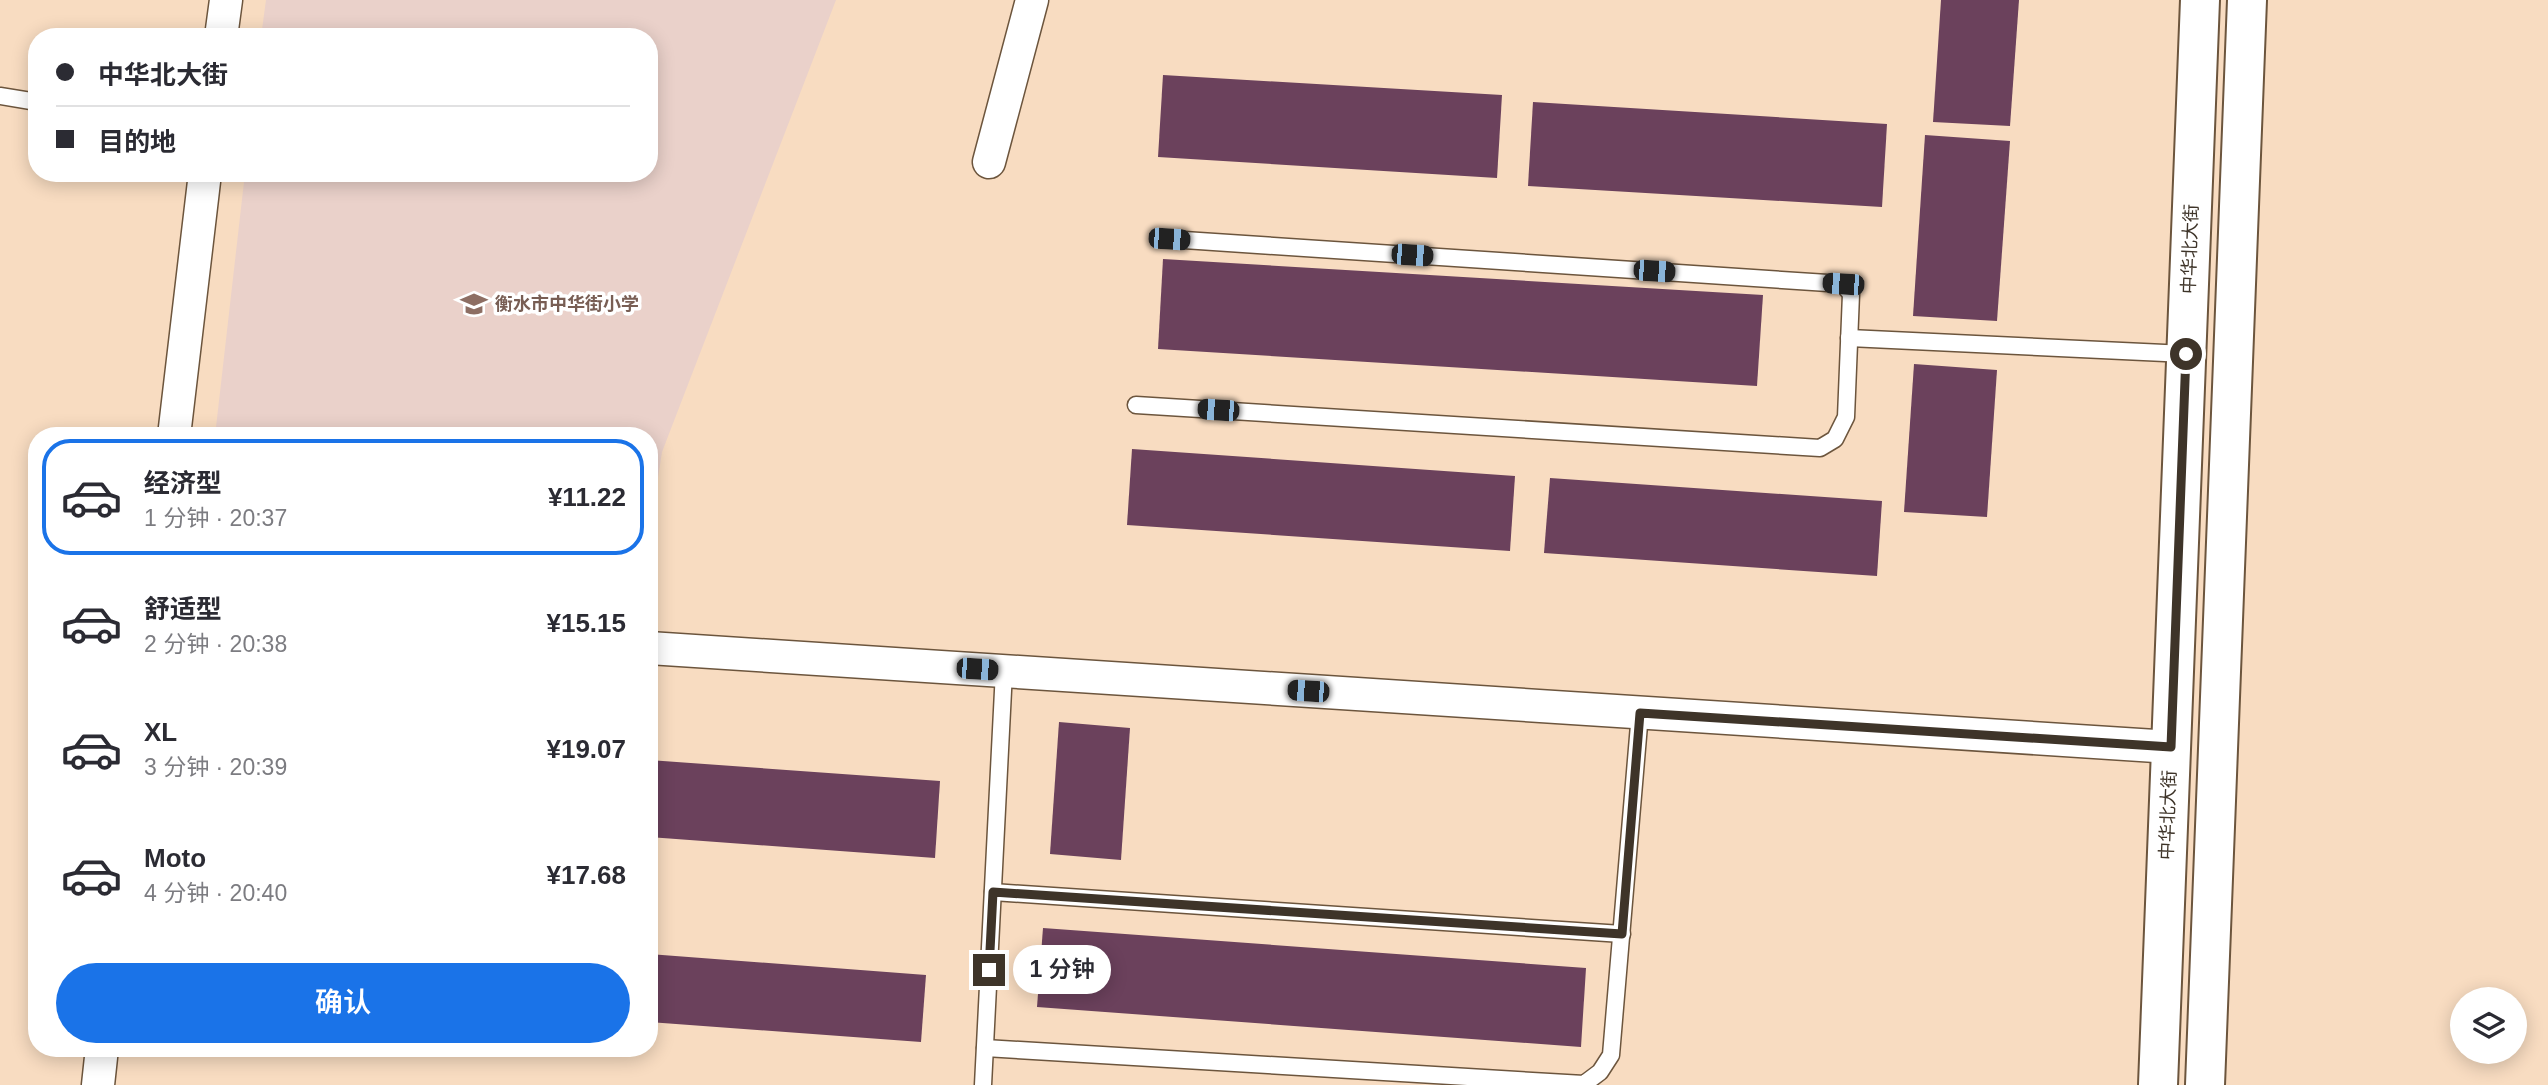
<!DOCTYPE html>
<html lang="zh">
<head>
<meta charset="utf-8">
<style>
  :root { --surface:#fff; --page:#f2f2f3; --text:#2b2b33; --muted:#7c7c81; --line:#e1e1e2; --accent:#1a73e8 }
  body { margin:0; font-family:Helvetica,"Noto Sans SC",sans-serif; background:var(--page); color:var(--text); height:100vh; display:flex; flex-direction:column; font-size:26px; white-space:nowrap }
  * { box-sizing:border-box; margin:0 }
  p { font-size:23px; color:var(--muted) }
  .icon { flex:none; width:38px; height:38px; fill:none; stroke:currentColor; stroke-width:2; stroke-linecap:round; stroke-linejoin:round }
  .map { position:relative; flex:1; overflow:hidden }
  .details { position:absolute; left:28px; top:427px; width:630px; height:630px; display:flex; flex-direction:column; background:var(--surface); border-radius:28px; box-shadow:0 4px 18px #0003 }
  .details>* { flex:none }
  .top-card { position:absolute; left:28px; top:28px; width:630px; height:154px; border-radius:28px; box-shadow:0 4px 18px #0003; display:grid; align-content:center; height:154px; padding:0 28px; background:var(--surface) }
  .fabs { position:absolute; left:2450px; top:987px; display:grid; gap:14px }
  .fabs a { display:grid; place-items:center; width:77px; height:77px; border-radius:50%; background:var(--surface); box-shadow:0 4px 18px #0003; font-size:35px }
  .end { position:absolute; width:32px; height:32px; margin:-16px; border:9px solid #3e3429; background:#fff; box-shadow:0 0 0 4px #fff }
  .from { border-radius:50% }
  .bubble { position:absolute; height:49px; border-radius:24px; background:var(--surface); box-shadow:0 4px 18px #0003; font-size:23px; font-weight:600; line-height:49px; text-align:center }
  .car { position:absolute; width:21px; height:42px; margin:-21px -10px; border-radius:9px; box-shadow:0 0 5px 2px #0007; background:linear-gradient(#222 24%,#8ab4d8 0 40%,#222 0 76%,#8ab4d8 0 86%,#222 0) }
  .top-card b { display:flex; align-items:center; gap:24px; height:66px; font-size:26px }
  .top-card b+b { border-top:2px solid var(--line) }
  .top-card i { width:18px; height:18px; background:var(--text) }
  ul { padding:12px 0 0; list-style:none }
  li { display:flex; align-items:center; gap:21px; height:116px; margin:0 14px 10px; padding:0 14px; border:4px solid transparent; border-radius:28px }
  li div { flex:1 }
  li b { display:block; font-size:26px }
  li em { font-style:normal; font-weight:600 }
  li.active { border-color:var(--accent) }
  li>.icon { width:63px; height:63px; stroke-width:1.5 }
  .button { display:flex; gap:14px; margin-top:auto; padding:14px 28px }
  .button a { flex:1; height:80px; border-radius:42px; background:var(--accent); color:#fff; font-size:28px; font-weight:600; line-height:80px; text-align:center }
  .map>svg:first-child { display:block }
  .education { fill:#ead1ca }
  .building { fill:#6b415c }
  .lines { fill:none; stroke-linecap:round; stroke-linejoin:round }
  .service-casing { stroke:#6c553d; stroke-width:19 }
  .minor-casing { stroke:#6c553d; stroke-width:35 }
  .primary-casing { stroke:#6c553d; stroke-width:42 }
  .service { stroke:#fff; stroke-width:16 }
  .minor { stroke:#fff; stroke-width:32 }
  .primary { stroke:#fff; stroke-width:38 }
  .route { stroke:#3e3429; stroke-width:9 }
  .labels { text-anchor:middle; stroke-width:7; stroke-linejoin:round; paint-order:stroke }
  .street-label { font-size:18px; fill:#3e3429; stroke:#fff }
  .education-label { font-size:18px; font-weight:bold; fill:#785e54; stroke:#fff; text-anchor:start }
</style>
</head>
<body>
<div class="map">
<svg width="2548" height="1085" viewBox="0 0 2548 1085">
  <rect width="100%" height="100%" fill="#f8dcc1"/>
  <polygon class="education" points="266,0 836,0 662,452 651,523 649,523 649,436 215,436 245,173 649,173 649,37 261,37"/>
  <g class="building">
    <polygon points="1941,0 2019,0 2010,126 1933,122"/>
    <polygon points="1163,75 1502,95 1497,178 1158,157"/>
    <polygon points="1533,102 1887,124 1882,207 1528,186"/>
    <polygon points="1925,135 2010,141 1997,321 1913,316"/>
    <polygon points="1163,259 1763,295 1757,386 1158,349"/>
    <polygon points="1914,364 1997,370 1987,517 1904,512"/>
    <polygon points="1132,449 1515,476 1510,551 1127,525"/>
    <polygon points="1550,478 1882,501 1877,576 1544,553"/>
    <polygon points="1059,722 1130,728 1121,860 1050,854"/>
    <polygon points="649,760 940,781 935,858 649,837"/>
    <polygon points="1043,928 1586,968 1581,1047 1037,1007"/>
    <polygon points="649,954 926,975 921,1042 649,1022"/>
  </g>
  <g class="lines">
    <g class="service-casing">
      <g id="service">
        <polyline points="0,96 37,102"/>
        <polyline points="1849,338 2186,354"/>
        <polyline points="1136,405 1820,448 1835,439 1846,417 1851,294 1843,284 1169,239"/>
        <polyline points="993,892 1622,934"/>
        <polyline points="985,1048 1584,1084 1600,1072 1611,1055 1640,713"/>
        <polyline points="983,1085 1004,671"/>
      </g>
    </g>
    <g class="minor-casing">
      <g id="minor">
        <polyline points="221,37 226,0"/>
        <polyline points="989,162 1032,0"/>
        <polyline points="174,436 205,173"/>
        <polyline points="649,648 2171,747"/>
        <polyline points="98,1085 102,1048"/>
      </g>
    </g>
    <g class="primary-casing">
      <g id="primary">
        <polyline points="2158,1085 2200,0"/>
        <polyline points="2205,1085 2247,0"/>
      </g>
    </g>
    <use href="#service" class="service"/>
    <use href="#minor" class="minor"/>
    <use href="#primary" class="primary"/>
  </g>
  <g class="lines">
    <polyline class="route" points="989,970 993,892 1622,934 1640,713 2171,747 2186,354"/>
  </g>
  <defs>
    <g id="school-bare" transform="scale(2.1)"><path d="M0-5L7-2L0 1L-7-2ZM-4 1L0 2.5L4 1V4Q0 6-4 4Z" fill="#8d6e63" stroke="#fff" stroke-width="2.5" paint-order="stroke"/></g>
  </defs>
  <g fill-rule="evenodd">
    <use href="#school-bare" x="474" y="304"/>
  </g>
  <g class="labels">
    <g class="street-label">
      <text transform="translate(2190 249) rotate(-88)" y="6">中华北大街</text>
      <text transform="translate(2168 815) rotate(-88)" y="6">中华北大街</text>
    </g>
    <g class="education-label">
      <text x="495" y="310">衡水市中华街小学</text>
    </g>
  </g>
</svg>
<div class="fabs">
<a><svg class="icon" aria-label="layers" viewBox="0 0 24 24"><path d="M12 4l9 5-9 5-9-5zM3 14l9 5 9-5"/></svg></a>
</div>
<i class="end from" style="left:2186px;top:354px"></i>
<i class="end" style="left:989px;top:970px"></i>
<div class="bubble" style="left:1013px;top:945px;width:98px">1 分钟</div>
<i class="car" style="left:1169px;top:239px;rotate:94deg"></i>
<i class="car" style="left:1412px;top:255px;rotate:94deg"></i>
<i class="car" style="left:1654px;top:271px;rotate:94deg"></i>
<i class="car" style="left:1843px;top:284px;rotate:274deg"></i>
<i class="car" style="left:1218px;top:410px;rotate:274deg"></i>
<i class="car" style="left:977px;top:669px;rotate:94deg"></i>
<i class="car" style="left:1308px;top:691px;rotate:274deg"></i>
<div class="top-card">
<b><i class="from"></i>中华北大街</b>
<b><i></i>目的地</b>
</div>
<section class="details">
<ul>
<li class="active"><svg class="icon" aria-label="car" viewBox="0 0 24 24"><path d="M5 17H2v-5l4-1 3-4h7l3 4 3 1v5h-3M9 17h6M6 11h13"/><circle cx="7" cy="17" r="2"/><circle cx="17" cy="17" r="2"/></svg><div><b>经济型</b><p>1 分钟 · 20:37</p></div><em>¥11.22</em></li>
<li><svg class="icon" aria-label="car" viewBox="0 0 24 24"><path d="M5 17H2v-5l4-1 3-4h7l3 4 3 1v5h-3M9 17h6M6 11h13"/><circle cx="7" cy="17" r="2"/><circle cx="17" cy="17" r="2"/></svg><div><b>舒适型</b><p>2 分钟 · 20:38</p></div><em>¥15.15</em></li>
<li><svg class="icon" aria-label="car" viewBox="0 0 24 24"><path d="M5 17H2v-5l4-1 3-4h7l3 4 3 1v5h-3M9 17h6M6 11h13"/><circle cx="7" cy="17" r="2"/><circle cx="17" cy="17" r="2"/></svg><div><b>XL</b><p>3 分钟 · 20:39</p></div><em>¥19.07</em></li>
<li><svg class="icon" aria-label="car" viewBox="0 0 24 24"><path d="M5 17H2v-5l4-1 3-4h7l3 4 3 1v5h-3M9 17h6M6 11h13"/><circle cx="7" cy="17" r="2"/><circle cx="17" cy="17" r="2"/></svg><div><b>Moto</b><p>4 分钟 · 20:40</p></div><em>¥17.68</em></li>
</ul>
<div class="button"><a>确认</a></div>
</section>
</div>
</body>
</html>
